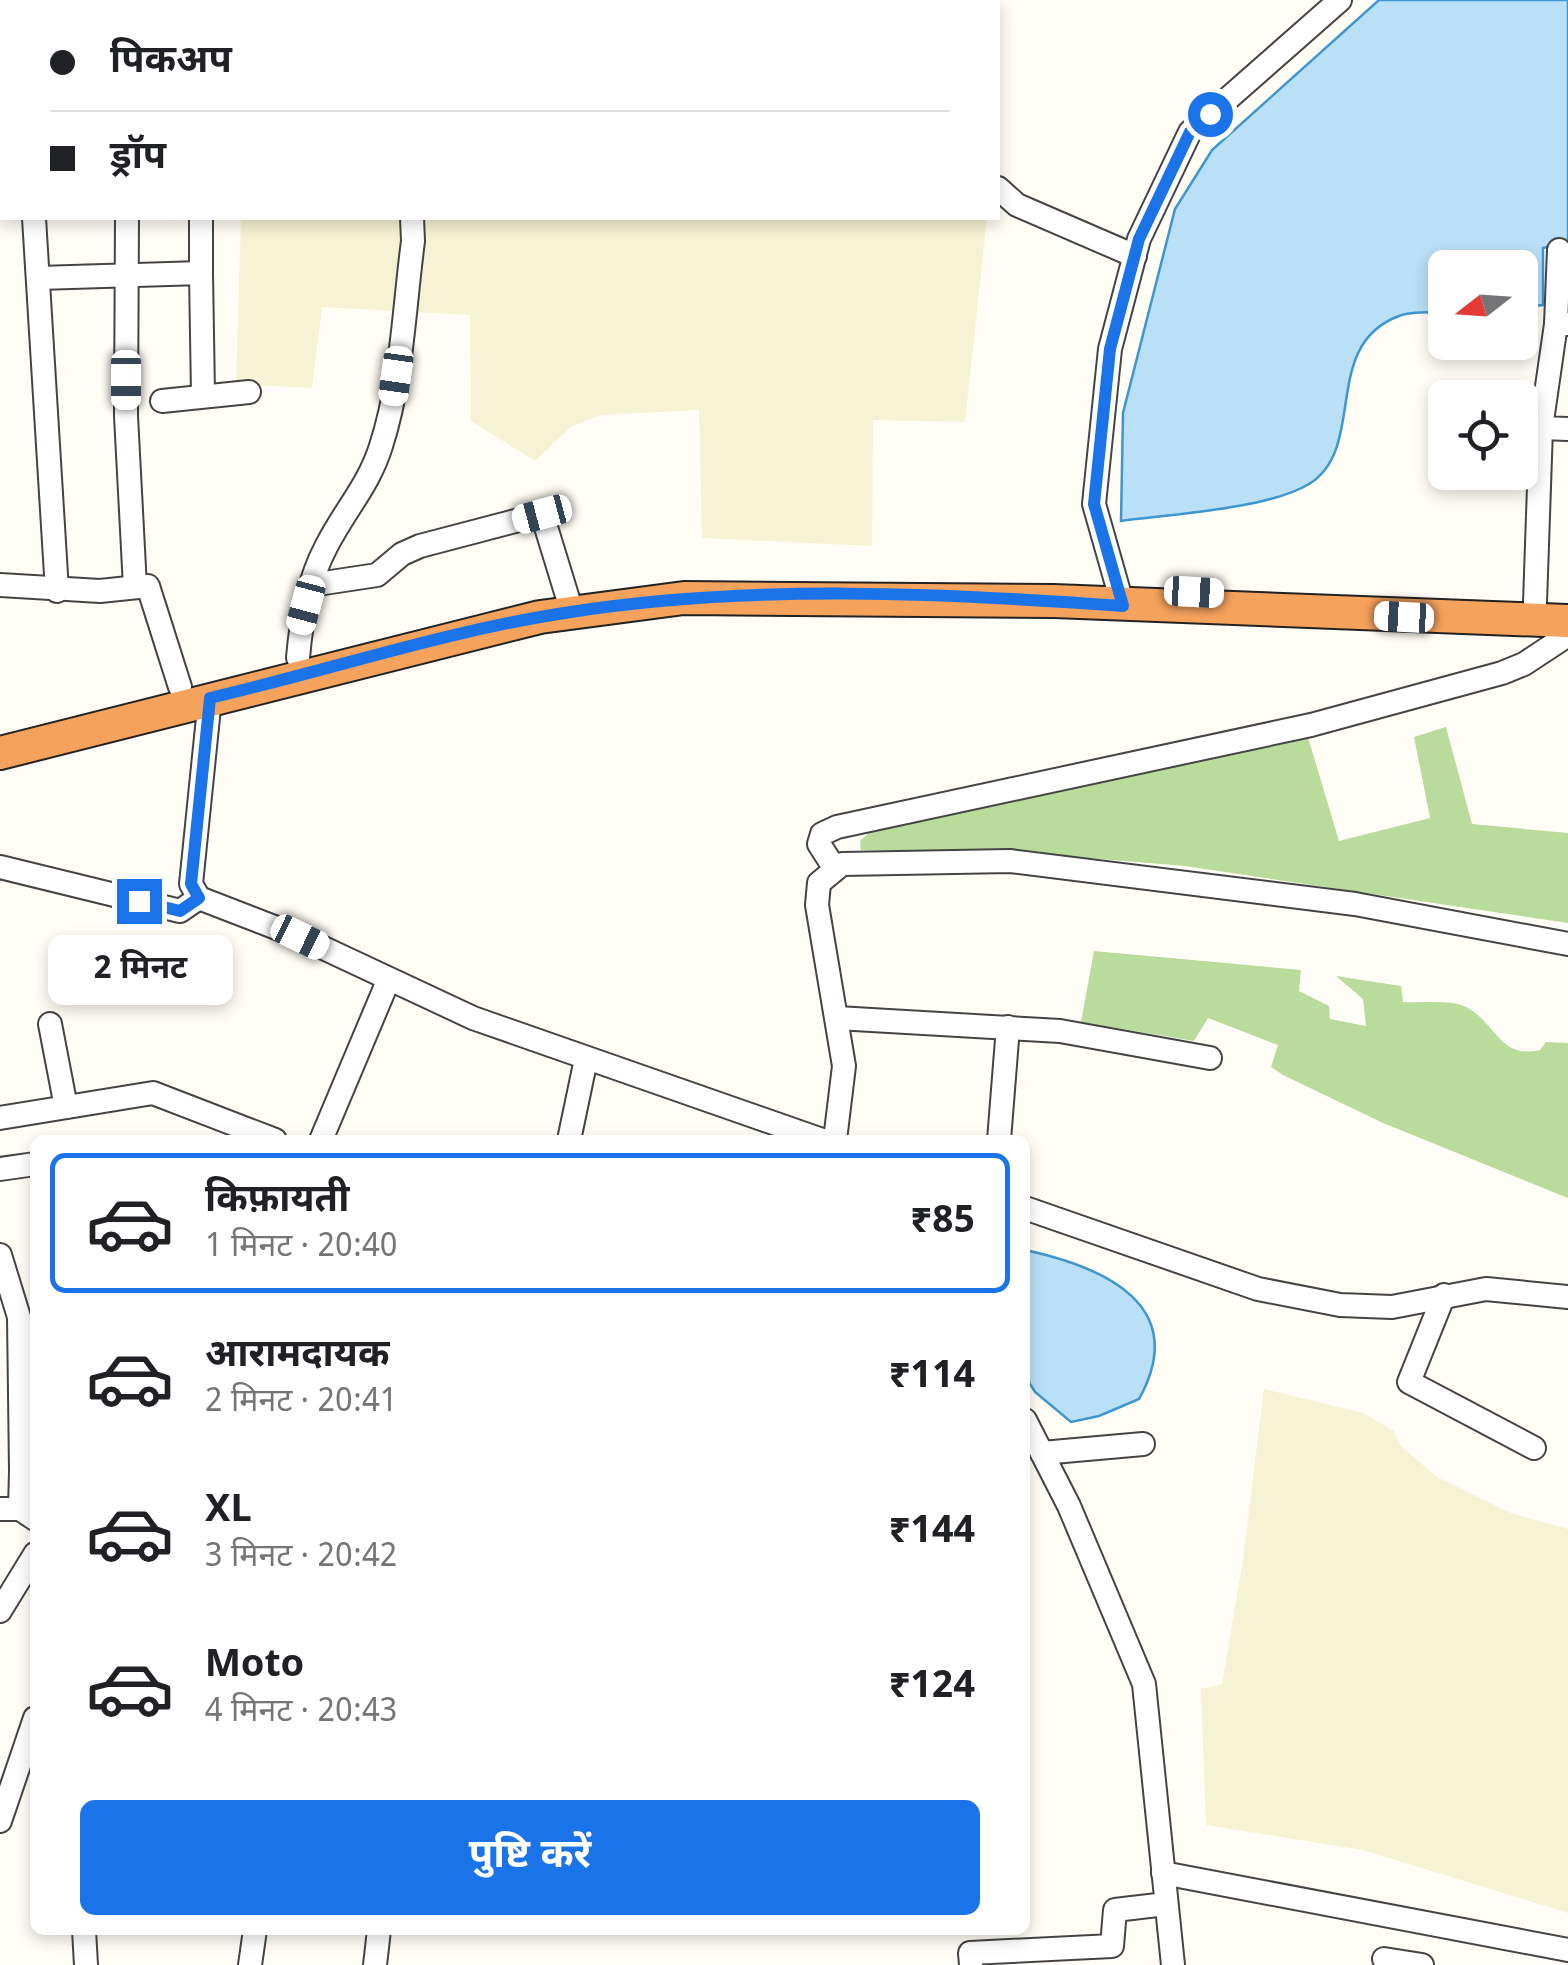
<!DOCTYPE html>
<html lang="hi">
<head>
<meta charset="utf-8">
<style>
  :root { --surface:#fff; --page:#f6f6f6; --text:#202124; --muted:#757577; --line:#e0e0e0; --accent:#1a73e8 }
  body { margin:0; font-family:Georgia,"Noto Sans Devanagari",serif; background:var(--page); color:var(--text); height:100vh; display:flex; flex-direction:column; font-size:38px; white-space:nowrap }
  * { box-sizing:border-box; margin:0 }
  p { font-size:32px; color:var(--muted) }
  .icon { flex:none; width:55px; height:55px; fill:none; stroke:currentColor; stroke-width:2; stroke-linecap:round; stroke-linejoin:round }
  .map { position:relative; flex:1; overflow:hidden }
  .sheet { position:absolute; left:30px; top:1135px; width:1000px; height:800px; display:flex; flex-direction:column; background:var(--surface); border-radius:15px; box-shadow:0 5px 15px #0003 }
  .sheet>* { flex:none }
  .top-card { position:absolute; left:0px; top:0px; width:1000px; height:220px; box-shadow:0 5px 15px #0003; display:grid; align-content:center; height:220px; padding:0 50px; background:var(--surface) }
  .needle { width:65px; rotate:253deg }
  .tools { position:absolute; left:1428px; top:250px; display:grid; gap:20px }
  .tools a { display:grid; place-items:center; width:110px; height:110px; border-radius:15px; background:var(--surface); box-shadow:0 5px 15px #0003; font-size:50px }
  .end { position:absolute; width:45px; height:45px; margin:-22px; border:12px solid #1a73e8; background:#fff; box-shadow:0 0 0 5px #fff }
  .from { border-radius:50% }
  .bubble { position:absolute; height:70px; border-radius:15px; background:var(--surface); box-shadow:0 5px 15px #0003; font-size:32px; font-weight:700; line-height:70px; text-align:center }
  .car { position:absolute; width:30px; height:60px; margin:-30px -15px; border-radius:12px; box-shadow:0 0 8px 2px #0007; background:linear-gradient(#fff 24%,#345 0 40%,#fff 0 76%,#345 0 86%,#fff 0) }
  .top-card b { display:flex; align-items:center; gap:35px; height:95px; font-size:38px }
  .top-card b+b { border-top:2px solid var(--line) }
  .top-card i { width:25px; height:25px; background:var(--text) }
  ul { padding:18px 0 0; list-style:none }
  li { display:flex; align-items:center; gap:30px; height:140px; margin:0 20px 15px; padding:0 30px; border:5px solid transparent; border-radius:15px }
  li div { flex:1 }
  li b { display:block; font-size:38px }
  li em { font-style:normal; font-weight:700 }
  li.on { border-color:var(--accent) }
  li>.icon { width:90px; height:90px; stroke-width:1.5 }
  .primary-button { display:flex; gap:20px; margin-top:auto; padding:20px 50px }
  .primary-button a { flex:1; height:115px; border-radius:15px; background:var(--accent); color:#fff; font-size:40px; font-weight:700; line-height:115px; text-align:center }
  .map>svg:first-child { display:block }
  .farmland { fill:#f6f3d4 }
  .forest { fill:#b9dc9c }
  .water { fill:#b9e0f7; stroke:#3f96cf; stroke-width:2.5 }
  .lines { fill:none; stroke-linecap:round; stroke-linejoin:round }
  .minor-casing { stroke:#444; stroke-width:26 }
  .highway-casing { stroke:#222; stroke-width:36 }
  .minor { stroke:#fff; stroke-width:22 }
  .highway { stroke:#f5a25d; stroke-width:32 }
  .route { stroke:#1a73e8; stroke-width:12 }
</style>
</head>
<body>
<div class="map">
<svg width="1568" height="1965" viewBox="0 0 1568 1965">
  <rect width="100%" height="100%" fill="#fffdf5"/>
  <g class="farmland">
    <polygon points="241,218 987,218 965,422 873,420 872,546 702,538 699,410 601,415 571,427 535,461 471,421 470,315 322,307 312,388 236,384"/>
    <polygon points="1264,1389 1363,1413 1394,1431 1401,1446 1437,1477 1511,1513 1568,1529 1568,1913 1363,1850 1206,1825 1201,1689 1222,1684 1243,1560"/>
  </g>
  <g class="forest">
    <polygon points="1446,727 1472,824 1568,833 1568,923 1185,866 1015,852 861,850 860,841 870,832 1307,734 1339,841 1430,818 1414,737"/>
    <path d="M1094,951L1301,970L1299,991L1329,1006L1330,1019L1366,1026L1363,999L1336,976L1401,986L1403,1002C1422,1003 1453,999 1468,1008C1498,1026 1500,1059 1540,1050L1546,1042L1568,1043V1198L1383,1123L1283,1075L1271,1067L1278,1045L1208,1018L1194,1041L1081,1022Z"/>
  </g>
  <g class="water">
    <path d="M1379,0H1568V242L1543,248V305L1520,307V268H1445V312C1431,313 1411,311 1399,316C1320,345 1368,448 1309,484C1268,509 1171,514 1121,521L1123,413L1175,209L1212,150Z"/>
    <path d="M1025,1250C1104,1267 1191,1305 1139,1399L1099,1416L1071,1422L1035,1392L1025,1376Z"/>
  </g>
  <g class="lines">
    <g class="minor-casing">
      <g id="minor">
        <polyline points="292,0 298,2"/>
        <polyline points="926,0 927,2"/>
        <polyline points="188,2 191,0"/>
        <polyline points="0,39 2,39"/>
        <polyline points="0,78 2,78"/>
        <polyline points="0,114 2,113"/>
        <polyline points="998,188 1017,205 1135,256"/>
        <polyline points="34,218 57,591"/>
        <polyline points="127,218 126,416 135,587"/>
        <polyline points="201,273 201,218"/>
        <polyline points="39,278 201,273 203,395"/>
        <polyline points="1556,324 1559,250"/>
        <polyline points="1568,324 1556,324 1541,428 1568,429"/>
        <polyline points="162,401 249,392"/>
        <polyline points="0,585 100,591 148,586 180,687"/>
        <polyline points="311,585 377,575 402,554 420,546 542,514 572,612"/>
        <polyline points="1535,603 1541,428"/>
        <polyline points="1123,606 1094,504 1110,349 1139,239 1190,132 1340,0"/>
        <path d="M298,658C301,621 308,581 326,547C344,511 369,485 381,446C402,381 404,309 413,241L412,218"/>
        <polyline points="210,698 191,884 199,898 300,937 473,1018 822,1140"/>
        <polyline points="0,867 180,911 199,898"/>
        <polyline points="835,869 819,844 822,834 837,827 1311,725 1502,673 1524,664 1568,635"/>
        <polyline points="837,1018 1060,1031 1210,1058"/>
        <polyline points="50,1024 66,1107"/>
        <polyline points="0,1118 153,1093 275,1140"/>
        <polyline points="321,1140 388,981"/>
        <polyline points="569,1140 586,1059"/>
        <polyline points="835,1140 844,1066 817,905 819,883 842,864 1010,861 1355,904 1568,944"/>
        <polyline points="999,1140 1008,1027"/>
        <polyline points="0,1169 35,1164"/>
        <polyline points="1025,1208 1258,1289 1340,1305 1392,1307 1486,1289 1568,1297"/>
        <polyline points="0,1255 19,1317 21,1471 35,1471"/>
        <polyline points="1444,1295 1409,1382 1534,1448"/>
        <polyline points="1025,1420 1069,1506 1144,1684 1173,1965"/>
        <polyline points="1042,1453 1143,1444"/>
        <polyline points="0,1509 20,1509 35,1519"/>
        <polyline points="20,1509 21,1471"/>
        <polyline points="0,1611 35,1554"/>
        <polyline points="0,1821 35,1718"/>
        <polyline points="1163,1873 1568,1950"/>
        <polyline points="84,1930 86,1965"/>
        <polyline points="1384,1959 1422,1965"/>
        <polyline points="250,1965 255,1930"/>
        <polyline points="375,1965 379,1930"/>
        <polyline points="971,1965 970,1953 1112,1946 1115,1910 1166,1904"/>
      </g>
    </g>
    <g class="highway-casing">
      <polyline id="highway" points="0,753 540,617 684,598 1054,601 1568,621"/>
    </g>
    <use href="#minor" class="minor"/>
    <use href="#highway" class="highway"/>
  </g>
  <g class="lines">
    <path class="route" d="M139,901L180,911L199,898L191,884L210,698C330,670 449,630 571,612C751,584 942,593 1123,606L1094,504L1110,349L1139,239L1190,132L1210,114"/>
  </g>
</svg>
<div class="tools">
<a><svg class="needle" viewBox="-14 -14 28 28"><path d="M0-13l5 13h-10z" fill="#e53935"/><path d="M0 13l5-13h-10z" fill="#757577"/></svg></a>
<a><svg class="icon" aria-label="locate" viewBox="0 0 24 24"><circle cx="12" cy="12" r="6"/><path d="M12 2v4M12 18v4M2 12h4M18 12h4"/></svg></a>
</div>
<i class="end from" style="left:1210px;top:114px"></i>
<i class="end" style="left:139px;top:901px"></i>
<div class="bubble" style="left:48px;top:935px;width:185px">2 मिनट</div>
<i class="car" style="left:396px;top:376px;rotate:188deg"></i>
<i class="car" style="left:126px;top:380px;rotate:180deg"></i>
<i class="car" style="left:542px;top:514px;rotate:255deg"></i>
<i class="car" style="left:1194px;top:592px;rotate:93deg"></i>
<i class="car" style="left:306px;top:605px;rotate:195deg"></i>
<i class="car" style="left:1404px;top:617px;rotate:273deg"></i>
<i class="car" style="left:300px;top:937px;rotate:116deg"></i>
<div class="top-card">
<b><i class="from"></i>पिकअप</b>
<b><i></i>ड्रॉप</b>
</div>
<section class="sheet">
<ul>
<li class="on"><svg class="icon" aria-label="car" viewBox="0 0 24 24"><path d="M5 17H2v-5l4-1 3-4h7l3 4 3 1v5h-3M9 17h6M6 11h13"/><circle cx="7" cy="17" r="2"/><circle cx="17" cy="17" r="2"/></svg><div><b>किफ़ायती</b><p>1 मिनट · 20:40</p></div><em>₹85</em></li>
<li><svg class="icon" aria-label="car" viewBox="0 0 24 24"><path d="M5 17H2v-5l4-1 3-4h7l3 4 3 1v5h-3M9 17h6M6 11h13"/><circle cx="7" cy="17" r="2"/><circle cx="17" cy="17" r="2"/></svg><div><b>आरामदायक</b><p>2 मिनट · 20:41</p></div><em>₹114</em></li>
<li><svg class="icon" aria-label="car" viewBox="0 0 24 24"><path d="M5 17H2v-5l4-1 3-4h7l3 4 3 1v5h-3M9 17h6M6 11h13"/><circle cx="7" cy="17" r="2"/><circle cx="17" cy="17" r="2"/></svg><div><b>XL</b><p>3 मिनट · 20:42</p></div><em>₹144</em></li>
<li><svg class="icon" aria-label="car" viewBox="0 0 24 24"><path d="M5 17H2v-5l4-1 3-4h7l3 4 3 1v5h-3M9 17h6M6 11h13"/><circle cx="7" cy="17" r="2"/><circle cx="17" cy="17" r="2"/></svg><div><b>Moto</b><p>4 मिनट · 20:43</p></div><em>₹124</em></li>
</ul>
<div class="primary-button"><a>पुष्टि करें</a></div>
</section>
</div>
</body>
</html>
